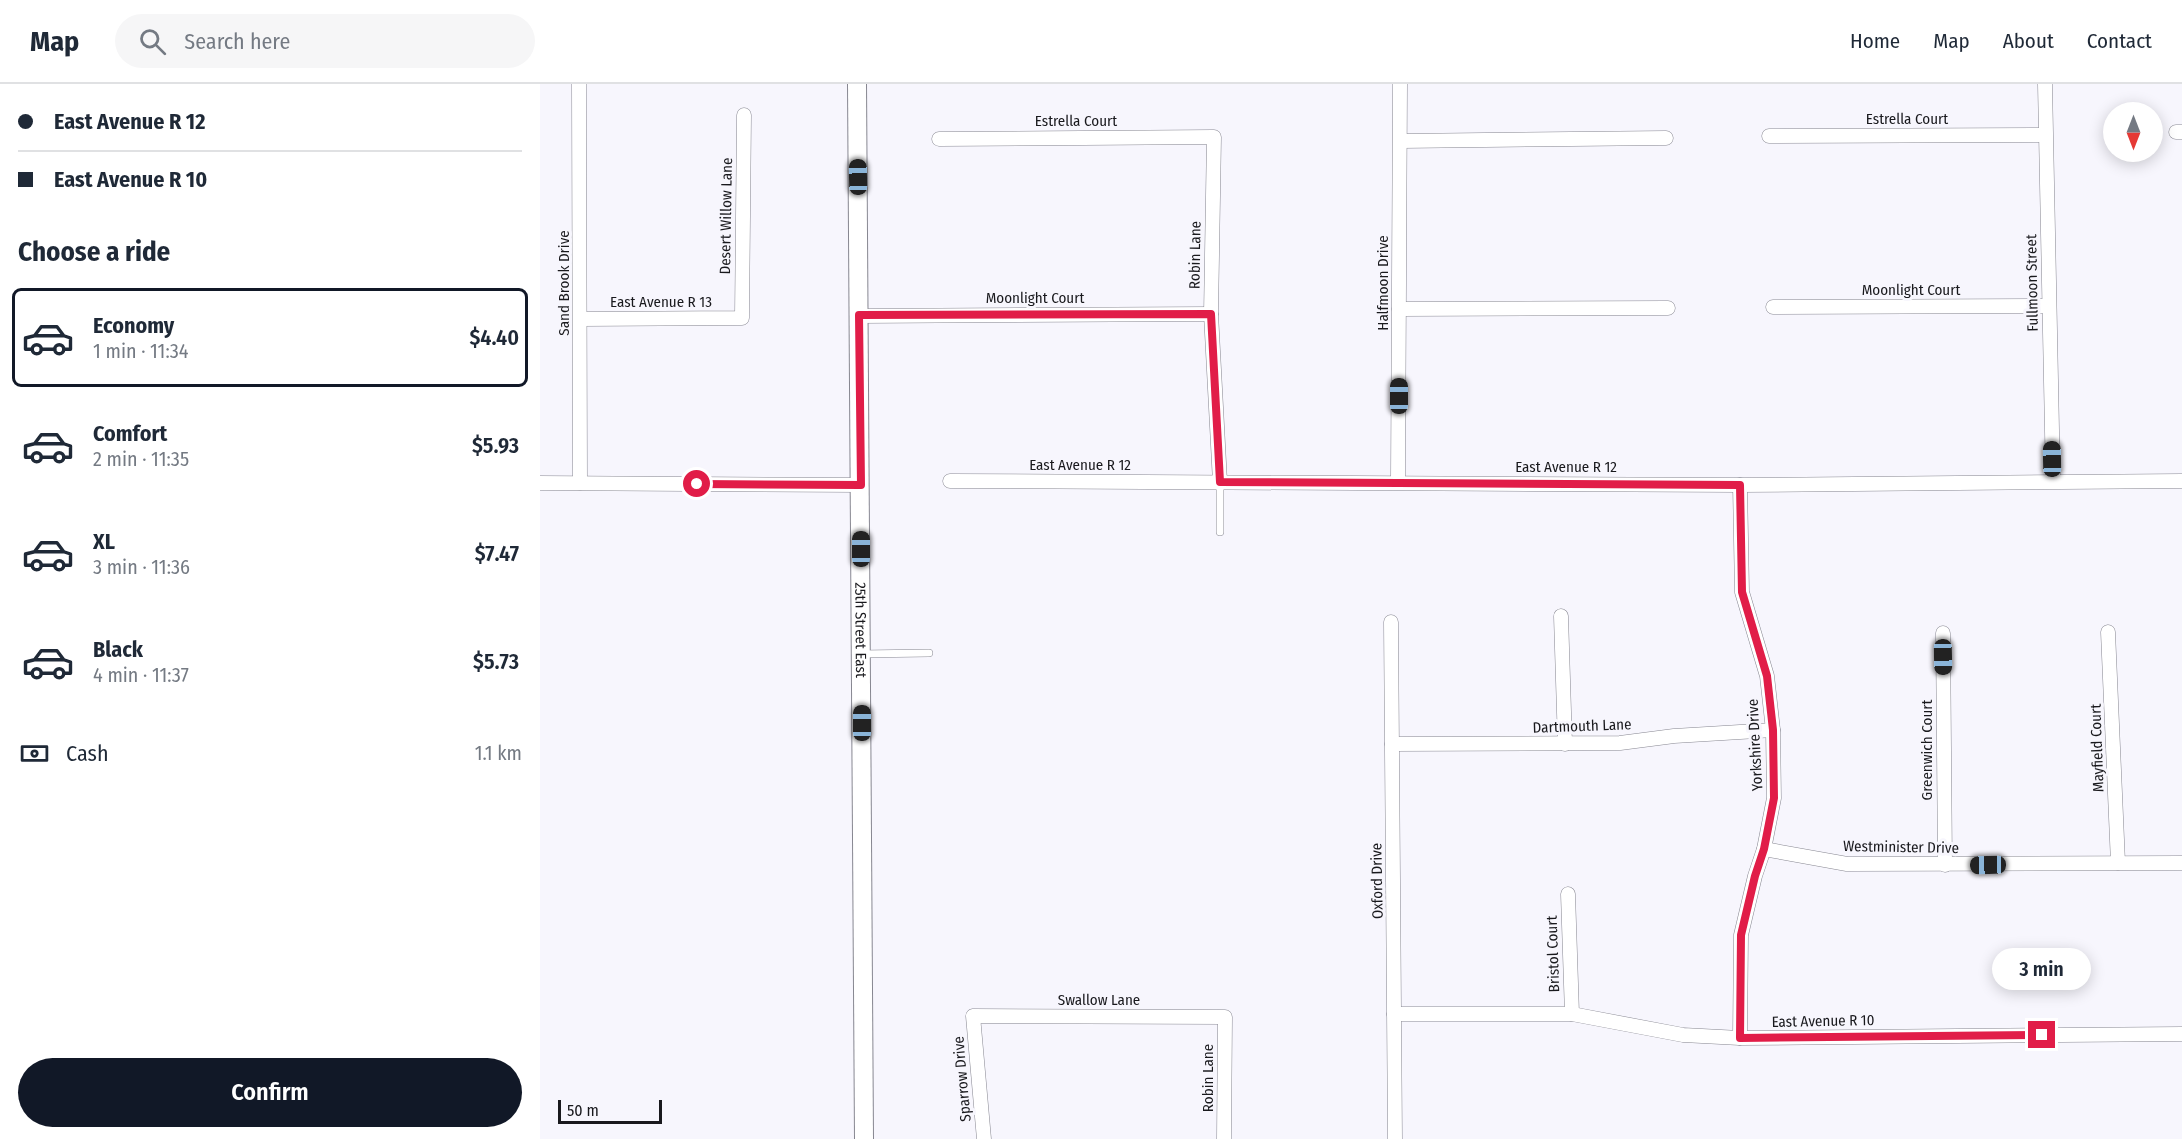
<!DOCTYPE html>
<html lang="en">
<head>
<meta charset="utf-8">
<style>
  :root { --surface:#fff; --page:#f6f6f7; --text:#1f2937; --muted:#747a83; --line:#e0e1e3; --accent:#111827 }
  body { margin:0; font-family:"Fira Sans Condensed",sans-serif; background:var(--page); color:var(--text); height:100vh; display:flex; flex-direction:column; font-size:22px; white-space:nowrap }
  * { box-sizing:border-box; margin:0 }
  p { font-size:20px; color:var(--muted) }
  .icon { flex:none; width:33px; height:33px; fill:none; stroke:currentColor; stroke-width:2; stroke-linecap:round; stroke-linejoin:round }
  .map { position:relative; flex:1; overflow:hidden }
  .sheet { display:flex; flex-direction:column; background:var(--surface); width:540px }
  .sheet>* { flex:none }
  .guide { display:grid; align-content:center; height:132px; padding:0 18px; background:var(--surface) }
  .needle { width:39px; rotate:180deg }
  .buttons { position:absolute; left:1563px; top:18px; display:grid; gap:12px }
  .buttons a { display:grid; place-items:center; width:60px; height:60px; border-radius:50%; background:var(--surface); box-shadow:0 3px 15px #0003; font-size:30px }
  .scale { position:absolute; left:18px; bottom:15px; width:104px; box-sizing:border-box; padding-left:6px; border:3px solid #19191d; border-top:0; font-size:16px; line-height:21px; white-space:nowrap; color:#19191d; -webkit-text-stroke:4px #f7f6fd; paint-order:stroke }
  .end { position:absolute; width:27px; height:27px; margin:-14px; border:8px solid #e11d48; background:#fff; box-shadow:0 0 0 3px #fff }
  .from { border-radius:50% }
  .bubble { position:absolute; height:42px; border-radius:21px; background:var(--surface); box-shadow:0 3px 15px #0003; font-size:20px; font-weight:600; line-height:42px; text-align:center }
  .car { position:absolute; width:18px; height:36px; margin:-18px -9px; border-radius:8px; box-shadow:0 0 4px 2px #0007; background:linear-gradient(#222 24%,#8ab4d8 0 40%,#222 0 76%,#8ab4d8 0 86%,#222 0) }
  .guide b { display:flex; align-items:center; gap:21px; height:57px; font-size:22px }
  .guide b+b { border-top:2px solid var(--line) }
  .guide i { width:15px; height:15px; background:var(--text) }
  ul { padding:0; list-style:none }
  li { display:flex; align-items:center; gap:18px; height:99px; margin:0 12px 9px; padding:0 6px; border:3px solid transparent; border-radius:9px }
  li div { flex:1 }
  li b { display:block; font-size:22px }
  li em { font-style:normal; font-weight:600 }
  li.selected { border-color:var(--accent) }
  li>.icon { width:54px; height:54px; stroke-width:1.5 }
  h2 { padding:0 18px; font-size:27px; line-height:72px }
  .pay { display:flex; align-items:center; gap:15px; height:66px; padding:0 18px; font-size:22px }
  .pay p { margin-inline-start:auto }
  .primary-button { display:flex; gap:12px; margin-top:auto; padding:12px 18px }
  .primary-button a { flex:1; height:69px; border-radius:36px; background:var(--accent); color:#fff; font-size:24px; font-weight:600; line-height:69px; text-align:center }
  header { display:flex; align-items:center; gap:36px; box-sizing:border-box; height:84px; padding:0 30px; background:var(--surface); border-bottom:2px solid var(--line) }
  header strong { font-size:28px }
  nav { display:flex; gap:33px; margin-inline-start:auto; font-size:21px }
  .search { width:420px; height:54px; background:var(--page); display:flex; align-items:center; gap:15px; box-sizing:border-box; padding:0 21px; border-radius:33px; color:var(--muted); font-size:22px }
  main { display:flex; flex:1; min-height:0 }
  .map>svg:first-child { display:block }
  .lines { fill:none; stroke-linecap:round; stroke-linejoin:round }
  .lane-casing { stroke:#878791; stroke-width:8 }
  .street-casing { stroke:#878791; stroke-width:15 }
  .secondary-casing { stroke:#878791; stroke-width:20 }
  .lane { stroke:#fff; stroke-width:7 }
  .street { stroke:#fff; stroke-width:14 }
  .secondary { stroke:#fff; stroke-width:18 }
  .route { stroke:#e11d48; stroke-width:8 }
  .labels { text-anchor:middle; stroke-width:6; stroke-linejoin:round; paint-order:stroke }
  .street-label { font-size:15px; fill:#19191d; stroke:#f7f6fd }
</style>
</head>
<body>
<header>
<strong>Map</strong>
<div class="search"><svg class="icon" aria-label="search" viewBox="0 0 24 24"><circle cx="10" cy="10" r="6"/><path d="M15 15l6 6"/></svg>Search here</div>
<nav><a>Home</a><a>Map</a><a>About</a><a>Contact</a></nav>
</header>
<main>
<section class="sheet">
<div class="guide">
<b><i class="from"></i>East Avenue R 12</b>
<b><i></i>East Avenue R 10</b>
</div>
<h2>Choose a ride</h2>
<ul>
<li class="selected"><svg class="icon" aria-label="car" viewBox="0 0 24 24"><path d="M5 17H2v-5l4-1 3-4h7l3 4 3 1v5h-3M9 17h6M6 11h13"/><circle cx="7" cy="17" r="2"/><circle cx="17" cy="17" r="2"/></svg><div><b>Economy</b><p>1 min · 11:34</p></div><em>$4.40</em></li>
<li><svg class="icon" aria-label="car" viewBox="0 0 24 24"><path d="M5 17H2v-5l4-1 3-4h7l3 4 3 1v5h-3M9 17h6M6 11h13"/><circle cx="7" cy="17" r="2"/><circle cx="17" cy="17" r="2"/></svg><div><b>Comfort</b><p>2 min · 11:35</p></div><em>$5.93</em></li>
<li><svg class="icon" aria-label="car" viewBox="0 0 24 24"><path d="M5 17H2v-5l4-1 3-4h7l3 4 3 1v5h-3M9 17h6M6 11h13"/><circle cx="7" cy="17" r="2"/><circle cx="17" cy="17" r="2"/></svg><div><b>XL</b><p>3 min · 11:36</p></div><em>$7.47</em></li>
<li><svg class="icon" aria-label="car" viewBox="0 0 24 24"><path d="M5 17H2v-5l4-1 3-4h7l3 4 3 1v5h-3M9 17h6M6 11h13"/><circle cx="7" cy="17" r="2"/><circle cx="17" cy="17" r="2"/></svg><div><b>Black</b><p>4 min · 11:37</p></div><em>$5.73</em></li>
</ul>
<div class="pay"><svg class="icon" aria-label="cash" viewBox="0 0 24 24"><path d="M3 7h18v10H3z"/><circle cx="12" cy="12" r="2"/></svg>Cash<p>1.1 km</p></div>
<div class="primary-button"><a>Confirm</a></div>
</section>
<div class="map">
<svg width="1642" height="1055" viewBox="0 0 1642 1055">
  <rect width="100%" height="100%" fill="#f7f6fd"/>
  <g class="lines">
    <g class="lane-casing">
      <g id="lane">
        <polyline points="680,398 680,448"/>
        <polyline points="321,570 389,569"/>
      </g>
    </g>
    <g class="street-casing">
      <g id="street">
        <polyline points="39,0 40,399"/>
        <polyline points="1505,0 1513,396"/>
        <polyline points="1636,48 1642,48"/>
        <polyline points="1229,52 1505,51"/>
        <polyline points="399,55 674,53 671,230 680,398"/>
        <polyline points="861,57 1126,54"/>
        <polyline points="1233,223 1509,222"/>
        <polyline points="859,225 1128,224"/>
        <polyline points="319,232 671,230"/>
        <polyline points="41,235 202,234 204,31"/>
        <polyline points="410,397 1200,401 1642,397"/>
        <polyline points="858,398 860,0"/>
        <polyline points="0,399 321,401"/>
        <polyline points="1200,401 1202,508 1227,592 1233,646 1234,714 1224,765 1215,792 1201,851 1200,954"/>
        <polyline points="1021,532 1025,660"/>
        <polyline points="851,538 855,1055"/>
        <polyline points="1568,548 1578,779"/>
        <polyline points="1403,549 1405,781"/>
        <polyline points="852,660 1080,659 1134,652 1233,646"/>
        <polyline points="1224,765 1307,780 1642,779"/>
        <polyline points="1028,810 1032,930"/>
        <polyline points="854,930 1032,930 1143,951 1200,954 1642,950"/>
        <polyline points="444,1055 433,932 685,933 684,1055"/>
      </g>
    </g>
    <g class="secondary-casing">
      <g id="secondary">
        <path id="s1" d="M317,0L324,1055"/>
      </g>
    </g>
    <use href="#lane" class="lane"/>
    <use href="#street" class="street"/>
    <use href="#secondary" class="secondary"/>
  </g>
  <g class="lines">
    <polyline class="route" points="157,400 321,401 319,231 671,230 680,398 1200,401 1202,508 1227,592 1233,646 1234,714 1224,765 1215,792 1201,851 1200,954 1502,951"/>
  </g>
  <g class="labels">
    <g class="street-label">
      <text x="1367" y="40">Estrella Court</text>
      <text x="536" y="42">Estrella Court</text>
      <text transform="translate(186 132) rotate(-89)" y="5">Desert Willow Lane</text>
      <text transform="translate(655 171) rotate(-89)" y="5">Robin Lane</text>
      <text transform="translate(24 199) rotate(-90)" y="5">Sand Brook Drive</text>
      <text transform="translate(843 199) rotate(-90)" y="5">Halfmoon Drive</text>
      <text transform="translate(1492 199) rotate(-91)" y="5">Fullmoon Street</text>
      <text x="1371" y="211">Moonlight Court</text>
      <text x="495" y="219">Moonlight Court</text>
      <text x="121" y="223">East Avenue R 13</text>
      <text x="540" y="386">East Avenue R 12</text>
      <text x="1026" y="388">East Avenue R 12</text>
      <text dy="5" stroke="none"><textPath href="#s1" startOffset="546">25th Street East</textPath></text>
      <text transform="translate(1042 642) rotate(-2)" y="5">Dartmouth Lane</text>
      <text transform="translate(1215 661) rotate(-93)" y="5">Yorkshire Drive</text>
      <text transform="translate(1557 664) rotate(-92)" y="5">Mayfield Court</text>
      <text transform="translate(1387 666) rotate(-90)" y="5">Greenwich Court</text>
      <text transform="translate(1361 763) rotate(1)" y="5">Westminister Drive</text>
      <text transform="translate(837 797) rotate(-91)" y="5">Oxford Drive</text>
      <text transform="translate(1013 870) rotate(-92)" y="5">Bristol Court</text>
      <text x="559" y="921">Swallow Lane</text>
      <text transform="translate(1283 937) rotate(-1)" y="5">East Avenue R 10</text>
      <text transform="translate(668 994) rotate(-90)" y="5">Robin Lane</text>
      <text transform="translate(422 995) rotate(-95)" y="5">Sparrow Drive</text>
    </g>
  </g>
</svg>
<div class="buttons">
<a><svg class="needle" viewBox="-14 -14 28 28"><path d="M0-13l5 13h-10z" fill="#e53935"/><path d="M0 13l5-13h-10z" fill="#747a83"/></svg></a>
</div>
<div class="scale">50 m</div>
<i class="end from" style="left:157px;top:400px"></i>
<i class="end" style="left:1502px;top:951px"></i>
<div class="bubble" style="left:1452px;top:864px;width:99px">3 min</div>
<i class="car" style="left:318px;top:93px;rotate:359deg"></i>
<i class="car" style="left:859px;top:312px;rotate:0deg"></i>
<i class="car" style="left:1512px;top:375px;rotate:359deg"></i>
<i class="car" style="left:321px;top:465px;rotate:0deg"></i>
<i class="car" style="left:1403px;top:573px;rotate:179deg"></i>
<i class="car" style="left:322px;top:639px;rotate:0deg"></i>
<i class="car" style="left:1448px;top:781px;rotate:269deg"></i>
</div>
</main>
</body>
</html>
